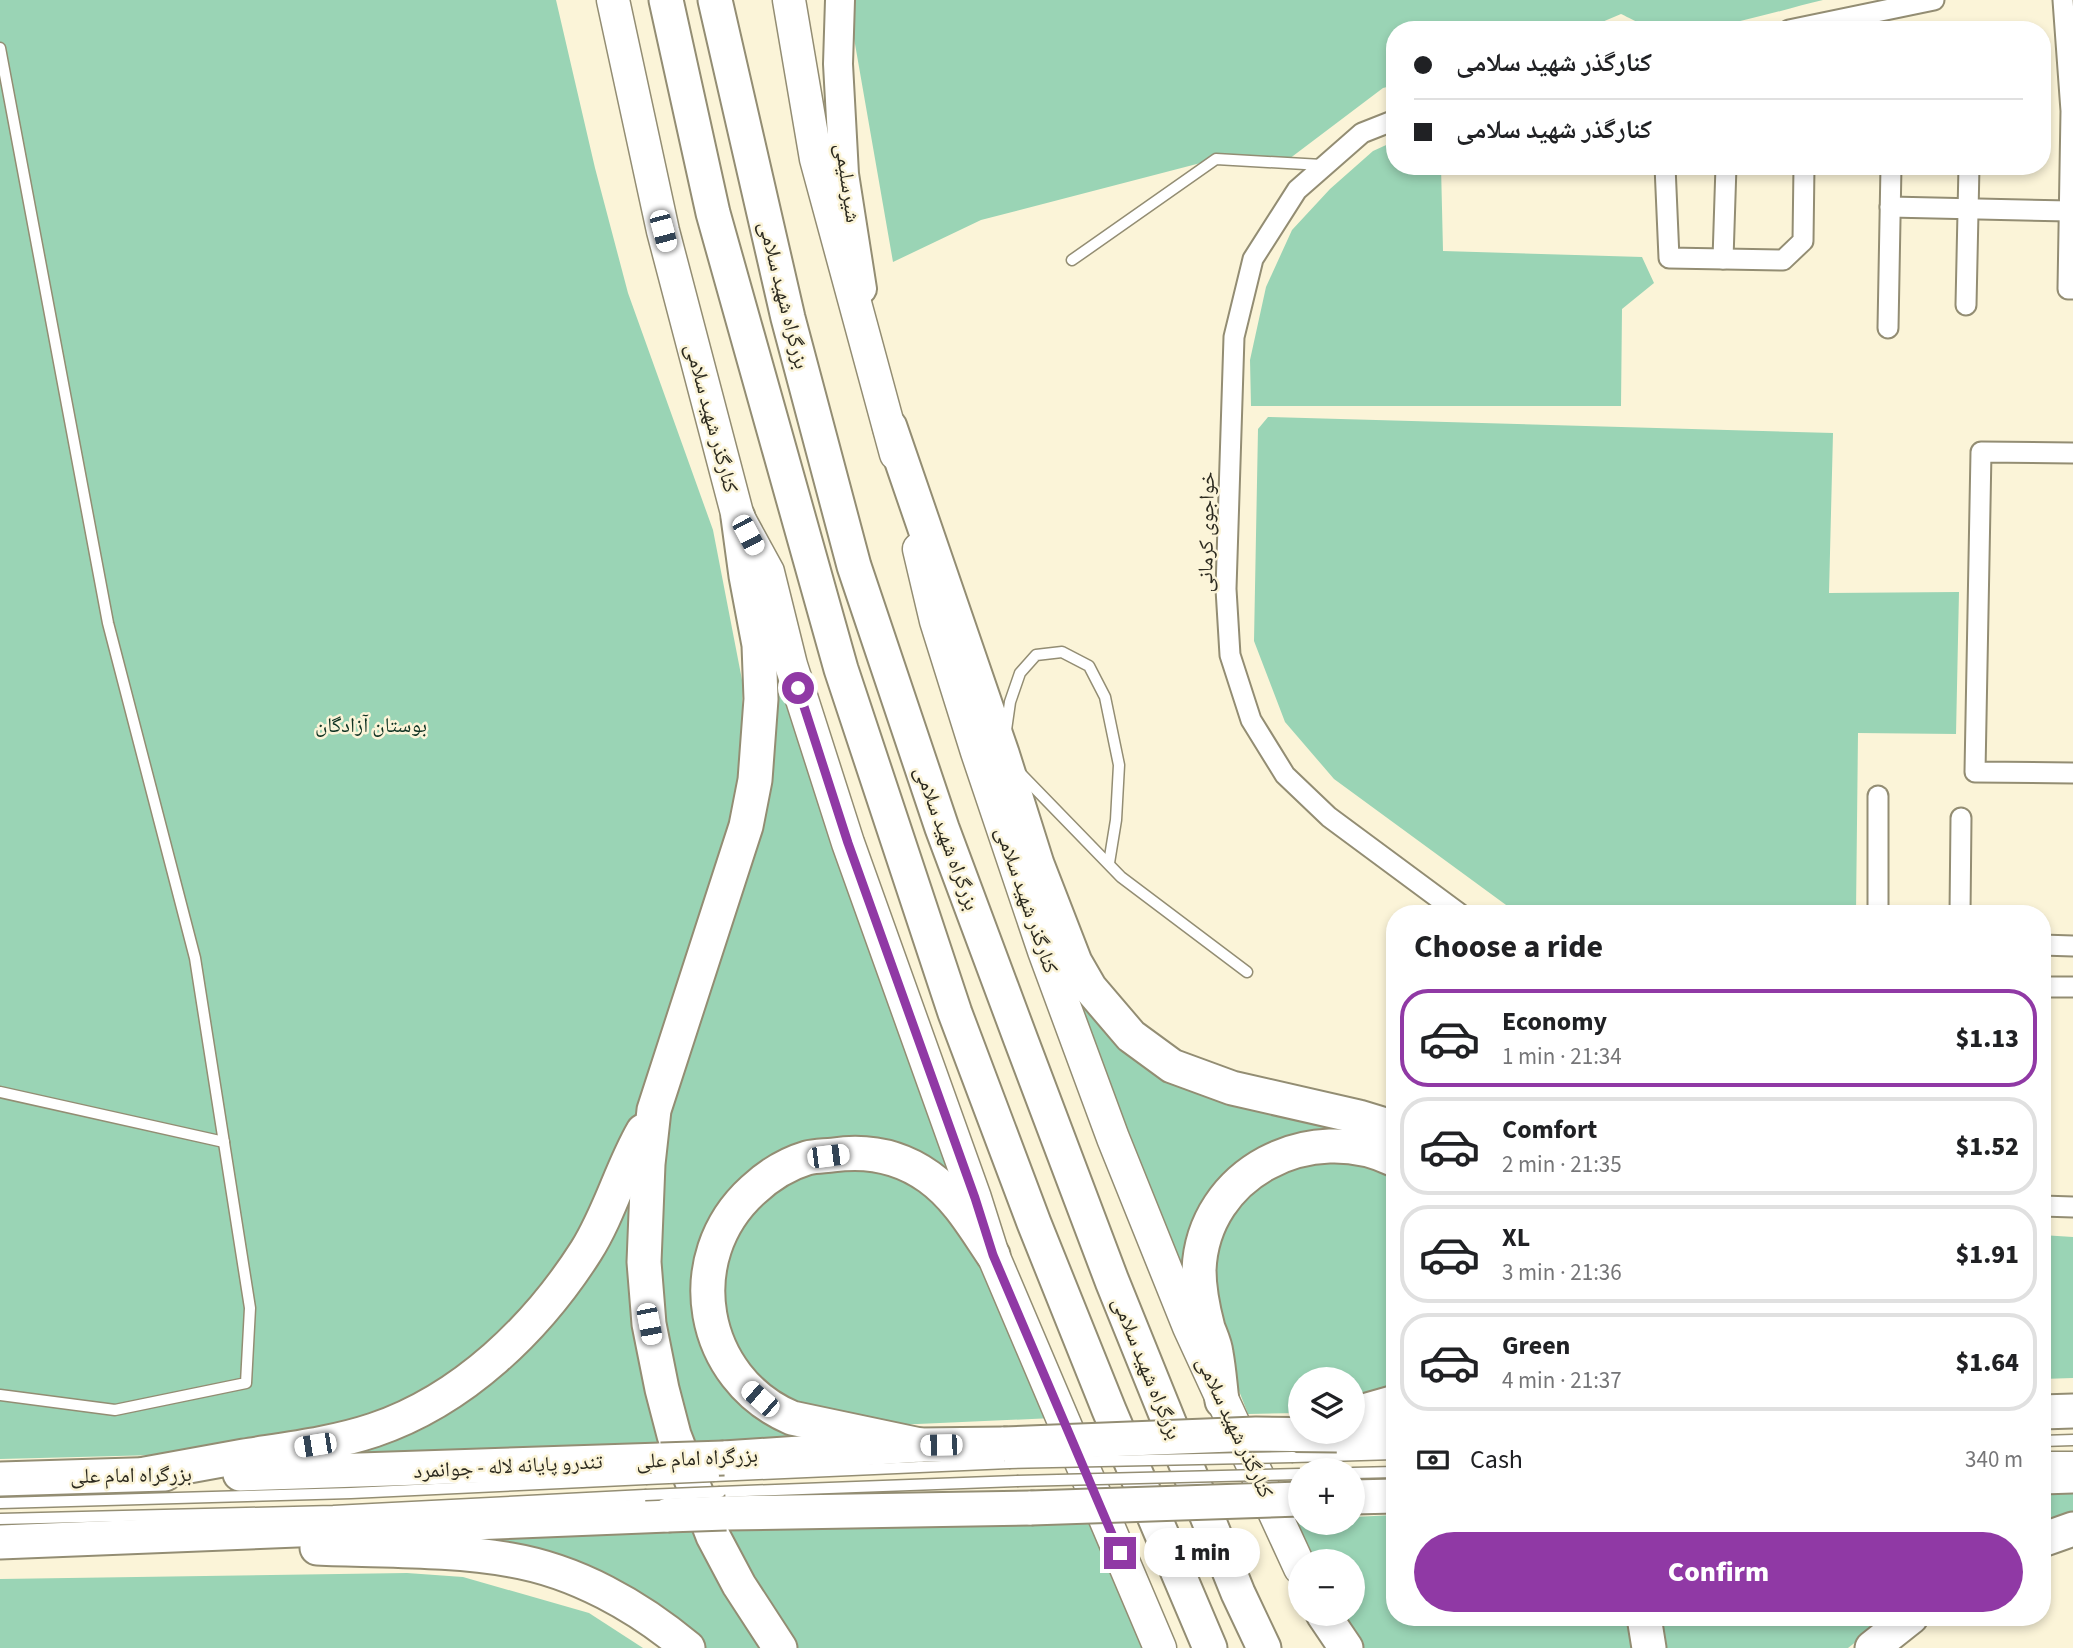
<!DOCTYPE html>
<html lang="en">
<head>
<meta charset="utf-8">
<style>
  :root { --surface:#fff; --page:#f6f6f6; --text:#202124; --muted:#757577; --line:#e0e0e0; --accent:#9039a5 }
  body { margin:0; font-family:"Source Sans 3","Noto Naskh Arabic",sans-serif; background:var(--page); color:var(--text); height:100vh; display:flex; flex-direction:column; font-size:26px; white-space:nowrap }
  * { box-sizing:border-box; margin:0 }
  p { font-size:23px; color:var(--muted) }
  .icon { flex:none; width:38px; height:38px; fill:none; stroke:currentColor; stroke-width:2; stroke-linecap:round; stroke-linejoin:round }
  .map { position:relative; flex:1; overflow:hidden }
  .drawer { position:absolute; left:1386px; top:905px; width:665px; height:721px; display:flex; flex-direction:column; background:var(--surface); border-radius:28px; box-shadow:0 4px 10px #0003 }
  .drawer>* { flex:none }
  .hud { position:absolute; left:1386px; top:21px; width:665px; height:154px; border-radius:28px; box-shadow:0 4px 10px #0003; display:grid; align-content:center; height:154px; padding:0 28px; background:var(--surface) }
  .tools { position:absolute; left:1288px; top:1367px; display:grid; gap:14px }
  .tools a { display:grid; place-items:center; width:77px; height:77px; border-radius:50%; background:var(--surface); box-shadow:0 4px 10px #0003; font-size:35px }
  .end { position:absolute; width:32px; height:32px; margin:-16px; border:9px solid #9039a5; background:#fff; box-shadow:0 0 0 4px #fff }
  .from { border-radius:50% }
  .bubble { position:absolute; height:49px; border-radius:24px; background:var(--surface); box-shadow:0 4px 10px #0003; font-size:23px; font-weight:800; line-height:49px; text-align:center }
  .car { position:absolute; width:21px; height:42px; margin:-21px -10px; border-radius:9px; box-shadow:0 0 5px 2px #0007; background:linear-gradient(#fff 24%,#345 0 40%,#fff 0 76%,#345 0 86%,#fff 0) }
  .hud b { display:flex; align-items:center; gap:24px; height:66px; font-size:26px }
  .hud b+b { border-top:2px solid var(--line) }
  .hud i { width:18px; height:18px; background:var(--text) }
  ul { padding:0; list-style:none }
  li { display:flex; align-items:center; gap:21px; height:98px; margin:0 14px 10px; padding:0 14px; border:4px solid var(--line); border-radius:28px }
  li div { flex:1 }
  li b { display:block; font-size:26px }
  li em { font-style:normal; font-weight:800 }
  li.current { border-color:var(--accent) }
  li>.icon { width:63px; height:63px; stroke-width:1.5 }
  h2 { padding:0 28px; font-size:32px; line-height:84px }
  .pay { display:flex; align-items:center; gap:18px; height:77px; padding:0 28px; font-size:26px }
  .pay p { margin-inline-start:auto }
  .action { display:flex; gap:14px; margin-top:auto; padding:14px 28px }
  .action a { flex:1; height:80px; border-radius:42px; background:var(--accent); color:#fff; font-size:28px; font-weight:800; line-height:80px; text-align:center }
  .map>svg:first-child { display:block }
  .green { fill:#9ad4b5 }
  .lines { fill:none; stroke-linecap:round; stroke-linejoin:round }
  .service-casing { stroke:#938d73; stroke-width:13 }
  .minor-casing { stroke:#938d73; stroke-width:23 }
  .secondary-casing { stroke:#938d73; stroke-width:32 }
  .primary-casing { stroke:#938d73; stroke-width:35 }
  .trunk-casing { stroke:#938d73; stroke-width:37 }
  .service { stroke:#fff; stroke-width:10 }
  .minor { stroke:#fff; stroke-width:19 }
  .secondary { stroke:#fff; stroke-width:28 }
  .primary { stroke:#fff; stroke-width:32 }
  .trunk { stroke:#fff; stroke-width:33 }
  .service-bridge-casing { stroke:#938d73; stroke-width:13; stroke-linecap:butt }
  .trunk-bridge-casing { stroke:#938d73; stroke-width:37; stroke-linecap:butt }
  .service-bridge { stroke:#fff; stroke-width:10 }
  .trunk-bridge { stroke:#fff; stroke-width:33 }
  .route { stroke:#9039a5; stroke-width:9 }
  .labels { text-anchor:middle; stroke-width:5; stroke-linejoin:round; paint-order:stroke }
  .street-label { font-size:21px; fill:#2c2a1f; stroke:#fbf4d8 }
  .park-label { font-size:21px; fill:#0f3222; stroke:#fbf4d8 }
</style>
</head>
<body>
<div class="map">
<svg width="2073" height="1648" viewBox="0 0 2073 1648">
  <rect width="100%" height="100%" fill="#fbf4d8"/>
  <g class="green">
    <polygon points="0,0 556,0 595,168 628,293 713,530 743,685 740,766 731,815 717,868 624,1157 542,1312 383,1420 195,1454 0,1459"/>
    <path d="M851,0H1823C1776,11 1702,36 1656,30C1649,29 1630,18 1621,14L1595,25L1592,30H1395V85L1383,88L1289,159H1216L981,220L893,262L851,21Z"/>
    <polygon points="1395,141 1395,166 1441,166 1443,251 1642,257 1654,283 1622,309 1621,406 1251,406 1250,360 1266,287 1292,230 1330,189 1373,151"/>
    <polygon points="1268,417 1833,433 1829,593 1959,592 1956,734 1858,733 1856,913 1517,913 1334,779 1285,722 1254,641 1258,429"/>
    <polygon points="762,589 981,1232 874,1149 730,1201 713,1359 861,1436 687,1444 657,1299 661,1138 748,852"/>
    <polygon points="1069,980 1104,1024 1358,1127 1352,1140 1217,1195 1210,1351"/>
    <polygon points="1313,1154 1395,1167 1395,1394 1353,1407 1353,1379 1300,1379 1300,1413 1248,1414 1213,1324 1217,1225 1228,1203"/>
    <polygon points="888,1164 965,1226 1053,1418 895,1425 798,1412 727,1355 723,1239 797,1169"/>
    <polygon points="629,1175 668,1446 286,1462 465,1385"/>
    <polygon points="2042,1235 2073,1237 2073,1378 2042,1379"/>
    <polygon points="2073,1491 2073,1517 2042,1527 2042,1492"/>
    <polygon points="1395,1515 1395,1617 1638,1617 1644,1648 1351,1648 1336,1614 1353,1614 1353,1561 1312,1561 1294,1519 1300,1519 1300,1522 1353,1522 1353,1517"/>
    <polygon points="1099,1524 1152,1648 792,1648 721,1527"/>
    <polygon points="700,1527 767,1648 701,1648 625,1593 354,1542"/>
    <polygon points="407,1573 463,1577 589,1613 643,1648 0,1648 0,1579"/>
    <polygon points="1654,1617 1888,1617 1848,1648 1659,1648"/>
  </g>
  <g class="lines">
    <g class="service-casing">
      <g id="service">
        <polyline points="0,48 108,623 195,958 250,1308 246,1383 115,1410 0,1395"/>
        <polyline points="1072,260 1216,159 1322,165"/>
        <polyline points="1006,730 1010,702 1020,673 1036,655 1062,652 1089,666 1105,697 1119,765 1116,820 1109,863"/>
        <polyline points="1020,773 1121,877 1247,972"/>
        <polyline points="0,1092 224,1142"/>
        <polyline points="2042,1441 2073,1440"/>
        <polyline points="1293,1457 1395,1454"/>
        <polyline points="2042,1457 2073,1457"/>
        <polyline points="1353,1473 1395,1472"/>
        <polyline points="714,1476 1009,1463"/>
        <polyline points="720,1492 1017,1481"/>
        <polyline points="0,1503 351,1493 646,1479"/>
        <polyline points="0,1519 333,1511 645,1495"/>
      </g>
    </g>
    <g class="minor-casing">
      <g id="minor">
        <polyline points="2063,0 2071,111 2068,289 2073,289"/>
        <polyline points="1789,30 1934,0"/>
        <polyline points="1395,120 1362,133 1297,190 1253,259 1234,337 1226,589 1230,655 1251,720 1285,775 1329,817 1460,914"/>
        <polyline points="1665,166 1669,258 1783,260 1803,241 1804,166"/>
        <polyline points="1890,207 2069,211"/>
        <polyline points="1723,259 1726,166"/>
        <polyline points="1966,305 1969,166"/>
        <polyline points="1888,328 1891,166"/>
        <polyline points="2073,453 1981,452 1975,772 2073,773"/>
        <polyline points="1878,914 1878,796"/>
        <polyline points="1960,914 1961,818"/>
        <polyline points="2042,945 2073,946"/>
        <polyline points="2042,987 2073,987"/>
        <polyline points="2042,1206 2073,1207"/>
      </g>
    </g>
    <g class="secondary-casing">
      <polyline id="secondary" points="840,0 838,64 844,174 862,289"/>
    </g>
    <g class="primary-casing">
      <g id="primary">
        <polyline points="613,0 663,231 738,517 768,572 791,665 848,843 975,1198 993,1255 1160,1648"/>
        <polyline points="789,0 816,159 896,454"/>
        <polyline points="919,549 936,621 977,752 1044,951 1113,1138 1189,1327 1300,1568"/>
      </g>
    </g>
    <g class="trunk-casing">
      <g id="trunk">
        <polyline points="666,0 713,213 841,669 955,1013 1034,1223 1109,1410 1210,1648"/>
        <polyline points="715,0 788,318 854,566 942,828 1021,1040 1112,1281 1238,1593 1264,1648"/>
        <polyline points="890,427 1002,753 1037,864 1075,962 1090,988 1131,1036 1172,1066 1232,1088 1359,1117 1395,1128"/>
        <polyline points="738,517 746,576 759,645 761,699 755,780 746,826 654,1110 648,1164 644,1262 649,1324 662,1389 674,1435 713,1536 739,1585 780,1648"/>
        <path d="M1222,1401C1220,1385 1219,1369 1216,1353C1215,1344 1211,1336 1208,1328C1203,1309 1199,1289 1199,1270C1203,1172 1311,1119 1395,1160"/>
        <polyline points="2042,1412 2073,1411"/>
        <polyline points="1353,1414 1395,1402"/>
        <polyline points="1337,1435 1395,1434"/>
        <path d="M920,1445L792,1418C700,1379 678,1258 753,1190C768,1176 787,1164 807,1158C815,1156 825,1156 833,1155C868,1150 901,1157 929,1177C957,1197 974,1227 993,1255"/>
        <polyline points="724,1458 920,1445 1004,1444"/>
        <path d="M145,1474C178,1468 211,1462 244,1456C288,1449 332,1444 374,1430C463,1400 537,1328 586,1251C610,1213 621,1169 643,1131"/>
        <polyline points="240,1474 661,1460"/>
        <polyline points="2042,1477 2073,1476"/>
        <polyline points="0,1479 165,1474"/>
        <polyline points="1353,1497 1395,1496"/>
        <polyline points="726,1513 1031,1508"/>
        <polyline points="2042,1540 2073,1529"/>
        <polyline points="0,1542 668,1515"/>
        <path d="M317,1548C380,1551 450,1549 511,1560C576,1571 638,1606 688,1648"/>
        <polyline points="1323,1614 1346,1648"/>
        <polyline points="1644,1617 1649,1648"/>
        <polyline points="1872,1648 1911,1617"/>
      </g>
    </g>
    <use href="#service" class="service"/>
    <use href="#minor" class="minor"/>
    <use href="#secondary" class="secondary"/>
    <use href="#primary" class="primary"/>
    <use href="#trunk" class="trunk"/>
    <g class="service-bridge-casing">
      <g id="service-bridge">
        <polyline points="1009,1463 1293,1457"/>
        <polyline points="646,1479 714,1476"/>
        <polyline points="1017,1481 1300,1474"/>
        <polyline points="645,1495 720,1492"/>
      </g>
    </g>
    <g class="trunk-bridge-casing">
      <g id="trunk-bridge">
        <polyline points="1004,1444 1256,1434 1337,1435"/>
        <polyline points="661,1460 724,1458"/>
        <polyline points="1031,1508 1300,1499"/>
        <polyline points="668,1515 726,1513"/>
      </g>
    </g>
    <use href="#service-bridge" class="service-bridge"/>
    <use href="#trunk-bridge" class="trunk-bridge"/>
  </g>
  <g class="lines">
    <polyline class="route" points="798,688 848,843 975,1198 993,1255 1120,1553"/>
  </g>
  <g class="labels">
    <g class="street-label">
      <text transform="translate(848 183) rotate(82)" y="7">شیرسلیمی</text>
      <text transform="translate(784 295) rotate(76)" y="7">بزرگراه شهید سلامی</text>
      <text transform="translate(712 418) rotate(75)" y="7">کنارگذر شهید سلامی</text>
      <text transform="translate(1206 532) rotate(-89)" y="7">خواجوی کرمانی</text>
      <text transform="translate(947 838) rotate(70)" y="7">بزرگراه شهید سلامی</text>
      <text transform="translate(1027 900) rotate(71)" y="7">کنارگذر شهید سلامی</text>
      <text transform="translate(1147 1368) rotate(68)" y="7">بزرگراه شهید سلامی</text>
      <text transform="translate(1235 1427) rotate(65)" y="7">کنارگذر شهید سلامی</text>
      <text transform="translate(697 1458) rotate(-3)" y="7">بزرگراه امام علی</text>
      <text transform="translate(508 1466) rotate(-3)" y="7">تندرو پایانه لاله - جوانمرد</text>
      <text transform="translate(131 1475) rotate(-1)" y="7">بزرگراه امام علی</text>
    </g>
    <g class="park-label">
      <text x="371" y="732">بوستان آزادگان</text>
    </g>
  </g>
</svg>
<div class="tools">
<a><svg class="icon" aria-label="layers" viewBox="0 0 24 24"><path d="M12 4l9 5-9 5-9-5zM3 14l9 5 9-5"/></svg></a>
<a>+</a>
<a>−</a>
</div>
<i class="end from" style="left:798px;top:688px"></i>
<i class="end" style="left:1120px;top:1553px"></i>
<div class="bubble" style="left:1144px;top:1528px;width:116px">1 min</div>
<i class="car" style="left:663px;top:231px;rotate:165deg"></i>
<i class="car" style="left:748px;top:535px;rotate:152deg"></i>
<i class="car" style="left:828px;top:1156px;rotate:83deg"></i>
<i class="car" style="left:649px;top:1324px;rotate:169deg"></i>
<i class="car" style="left:760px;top:1399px;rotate:311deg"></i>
<i class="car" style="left:315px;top:1445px;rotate:261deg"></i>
<i class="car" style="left:941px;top:1445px;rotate:269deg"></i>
<div class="hud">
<b><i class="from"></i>کنارگذر شهید سلامی</b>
<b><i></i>کنارگذر شهید سلامی</b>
</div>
<section class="drawer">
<h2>Choose a ride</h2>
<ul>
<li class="current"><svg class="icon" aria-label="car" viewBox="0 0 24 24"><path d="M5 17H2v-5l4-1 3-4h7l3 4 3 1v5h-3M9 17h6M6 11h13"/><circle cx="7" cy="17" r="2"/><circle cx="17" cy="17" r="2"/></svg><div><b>Economy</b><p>1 min · 21:34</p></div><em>$1.13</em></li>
<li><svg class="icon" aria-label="car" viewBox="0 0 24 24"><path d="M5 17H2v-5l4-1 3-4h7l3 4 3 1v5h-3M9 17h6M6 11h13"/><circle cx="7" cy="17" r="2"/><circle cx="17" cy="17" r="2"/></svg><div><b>Comfort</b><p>2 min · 21:35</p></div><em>$1.52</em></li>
<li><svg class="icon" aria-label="car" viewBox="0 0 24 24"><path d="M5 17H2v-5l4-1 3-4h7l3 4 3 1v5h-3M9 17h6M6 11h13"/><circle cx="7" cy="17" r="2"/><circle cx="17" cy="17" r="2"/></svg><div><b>XL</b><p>3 min · 21:36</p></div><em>$1.91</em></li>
<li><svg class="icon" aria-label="car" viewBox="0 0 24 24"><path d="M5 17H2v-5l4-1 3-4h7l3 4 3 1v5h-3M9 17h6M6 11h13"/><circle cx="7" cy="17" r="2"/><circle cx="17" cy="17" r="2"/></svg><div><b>Green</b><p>4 min · 21:37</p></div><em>$1.64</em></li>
</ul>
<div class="pay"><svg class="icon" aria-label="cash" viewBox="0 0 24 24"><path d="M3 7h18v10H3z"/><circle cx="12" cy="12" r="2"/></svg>Cash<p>340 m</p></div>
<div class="action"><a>Confirm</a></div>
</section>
</div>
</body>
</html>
